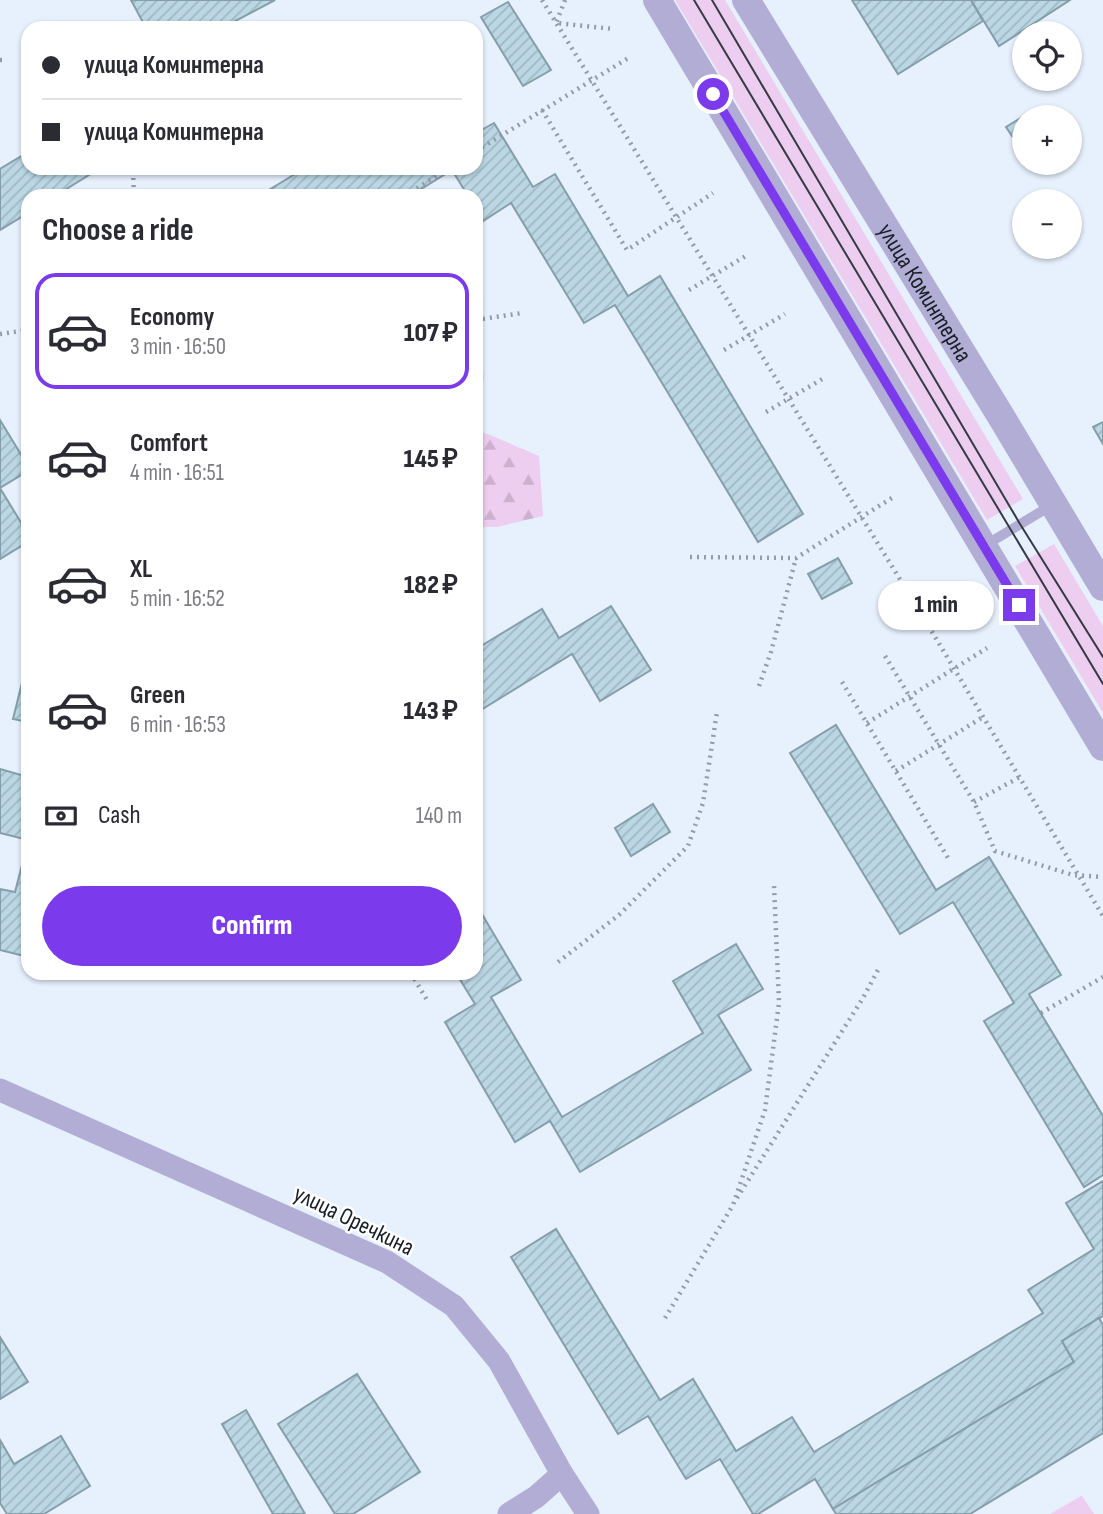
<!DOCTYPE html>
<html lang="en">
<head>
<meta charset="utf-8">
<style>
  :root { --surface:#fff; --page:#f7f7f7; --text:#2b2b33; --muted:#7c7c81; --line:#e1e1e2; --accent:#7c3aed }
  body { margin:0; font-family:"Sofia Sans Condensed",sans-serif; background:var(--page); color:var(--text); height:100vh; display:flex; flex-direction:column; font-size:26px; white-space:nowrap }
  * { box-sizing:border-box; margin:0 }
  p { font-size:23px; color:var(--muted) }
  .icon { flex:none; width:38px; height:38px; fill:none; stroke:currentColor; stroke-width:2; stroke-linecap:round; stroke-linejoin:round }
  .map { position:relative; flex:1; overflow:hidden }
  .drawer { position:absolute; left:21px; top:189px; width:462px; height:791px; display:flex; flex-direction:column; background:var(--surface); border-radius:21px; box-shadow:0 2px 5px #0004 }
  .drawer>* { flex:none }
  .banner { position:absolute; left:21px; top:21px; width:462px; height:154px; border-radius:21px; box-shadow:0 2px 5px #0004; display:grid; align-content:center; height:154px; padding:0 21px; background:var(--surface) }
  .buttons { position:absolute; left:1012px; top:21px; display:grid; gap:14px }
  .buttons a { display:grid; place-items:center; width:70px; height:70px; border-radius:50%; background:var(--surface); box-shadow:0 2px 5px #0004; font-size:35px }
  .end { position:absolute; width:32px; height:32px; margin:-16px; border:9px solid #7c3aed; background:#fff; box-shadow:0 0 0 4px #fff }
  .from { border-radius:50% }
  .bubble { position:absolute; height:49px; border-radius:24px; background:var(--surface); box-shadow:0 2px 5px #0004; font-size:23px; font-weight:800; line-height:49px; text-align:center }
  .banner b { display:flex; align-items:center; gap:24px; height:66px; font-size:26px }
  .banner b+b { border-top:2px solid var(--line) }
  .banner i { width:18px; height:18px; background:var(--text) }
  ul { padding:0; list-style:none }
  li { display:flex; align-items:center; gap:21px; height:116px; margin:0 14px 10px; padding:0 7px; border:4px solid transparent; border-radius:21px }
  li div { flex:1 }
  li b { display:block; font-size:26px }
  li em { font-style:normal; font-weight:800 }
  li.on { border-color:var(--accent) }
  li>.icon { width:63px; height:63px; stroke-width:1.5 }
  h2 { padding:0 21px; font-size:32px; line-height:84px }
  .pay { display:flex; align-items:center; gap:18px; height:77px; padding:0 21px; font-size:26px }
  .pay p { margin-inline-start:auto }
  .primary-button { display:flex; gap:14px; margin-top:auto; padding:14px 21px }
  .primary-button a { flex:1; height:80px; border-radius:42px; background:var(--accent); color:#fff; font-size:28px; font-weight:800; line-height:80px; text-align:center }
  .map>svg:first-child { display:block }
  .grass { fill:#eecef0 }
  .forest { fill:url(#forest-firs) }
  .building { fill:url(#building-hatch); stroke:#849fab; stroke-width:2 }
  .lines { fill:none; stroke-linecap:round; stroke-linejoin:round }
  .path { stroke:#949ca7; stroke-width:4.5; stroke-dasharray:2 5; stroke-linecap:butt }
  .service { stroke:#b2add5; stroke-width:10 }
  .minor { stroke:#b2add5; stroke-width:23 }
  .tertiary { stroke:#b2add5; stroke-width:28 }
  .tram { stroke:#363b44; stroke-width:2 }
  .route { stroke:#7c3aed; stroke-width:9 }
  .labels { text-anchor:middle; stroke-width:5; stroke-linejoin:round; paint-order:stroke }
  .street-label { font-size:24px; fill:#191e26; stroke:#fff }
</style>
</head>
<body>
<div class="map">
<svg width="1103" height="1514" viewBox="0 0 1103 1514">
  <defs>
    <pattern id="forest-firs" width="22" height="20" patternUnits="userSpaceOnUse" patternTransform="scale(1.75)"><rect width="22" height="20" fill="#eecef0"/><path d="M5 1l3.5 6h-7zM16 11l3.5 6h-7z" fill="#ccb0ce"/></pattern>
    <pattern id="building-hatch" width="6" height="6" patternUnits="userSpaceOnUse" patternTransform="scale(1.75)"><rect width="6" height="6" fill="#bbd7e4"/><path d="M-1 1l2-2M0 6l6-6M5 7l2-2" fill="none" stroke="#a0b8c3"/></pattern>
  </defs>
  <rect width="100%" height="100%" fill="#e7f0fd"/>
  <g class="grass">
    <polygon points="675,0 725,0 1023,499 987,520"/>
    <polygon points="1054,544 1103,626 1103,713 1015,566"/>
    <polygon points="1082,1496 1094,1514 1050,1514 1081,1496"/>
  </g>
  <g class="forest">
    <polygon points="476,331 479,333 484,379 476,382"/>
    <polygon points="476,432 488,434 539,456 543,516 497,527 476,527"/>
  </g>
  <g class="building">
    <polygon points="131,0 275,0 222,28 146,28"/>
    <polygon points="852,0 971,0 983,21 898,74"/>
    <polygon points="971,0 1070,0 999,46"/>
    <polygon points="508,2 551,70 523,86 481,17"/>
    <polygon points="1027,114 1029,117 1024,117 1024,154 1006,127"/>
    <polygon points="494,123 533,187 555,174 628,296 660,276 803,514 758,542 615,305 584,323 511,203 483,221 476,210 476,196 468,196 452,170 410,196 372,196 369,191 361,196 259,196 305,168 476,168 476,133"/>
    <polygon points="28,152 28,168 95,168 97,170 55,196 28,196 28,213 0,230 0,169"/>
    <polygon points="0,420 28,466 28,471 0,488 28,534 28,542 0,559"/>
    <polygon points="1103,422 1103,444 1093,427"/>
    <polygon points="838,558 852,583 822,599 808,574"/>
    <polygon points="611,606 651,670 600,701 572,654 476,713 476,649 542,609 559,638"/>
    <polygon points="28,659 28,722 13,719"/>
    <polygon points="836,725 936,890 989,857 1061,975 1029,994 1103,1116 1103,1175 1084,1187 984,1021 1014,1003 953,902 900,934 790,753"/>
    <polygon points="0,769 28,777 28,840 0,833"/>
    <polygon points="653,804 670,832 631,856 615,828"/>
    <polygon points="28,842 28,957 0,950 0,889 15,892"/>
    <polygon points="476,904 521,980 491,997 562,1117 703,1033 673,981 736,944 763,989 718,1015 751,1070 580,1172 550,1121 515,1142 445,1022 475,1004 456,973 476,973"/>
    <polygon points="1103,1181 1103,1316 1062,1341 1074,1362 833,1509 815,1479 758,1514 753,1514 720,1459 686,1479 648,1416 618,1434 511,1257 556,1229 660,1400 693,1379 736,1451 792,1417 814,1452 1043,1313 1028,1290 1094,1249 1066,1203"/>
    <polygon points="1099,1318 1103,1325 1103,1433 970,1514 836,1514 833,1509 1074,1362 1062,1341"/>
    <polygon points="0,1337 28,1382 0,1399"/>
    <polygon points="357,1374 420,1472 353,1514 335,1514 278,1424"/>
    <polygon points="246,1410 305,1514 273,1514 222,1424"/>
    <polygon points="61,1436 90,1486 44,1514 7,1514 0,1503 0,1440 14,1464"/>
  </g>
  <g class="lines">
    <g class="path">
      <polyline points="542,0 914,602 1103,916"/>
      <polyline points="565,0 556,23 614,29"/>
      <polyline points="0,60 3,60"/>
      <polyline points="542,110 627,250 713,193"/>
      <polyline points="476,151 630,57"/>
      <polyline points="133,171 134,196"/>
      <polyline points="405,196 449,168"/>
      <polyline points="689,290 749,254"/>
      <polyline points="476,320 522,313"/>
      <polyline points="0,334 28,330"/>
      <polyline points="724,350 785,314"/>
      <polyline points="766,412 824,378"/>
      <polyline points="690,557 796,558 895,496"/>
      <polyline points="885,656 974,802 995,851 1073,875 1103,877"/>
      <polyline points="842,682 948,858"/>
      <polyline points="759,686 771,652 796,558"/>
      <polyline points="867,723 987,648"/>
      <polyline points="896,771 983,717"/>
      <polyline points="974,802 1020,777"/>
      <polyline points="558,962 619,915 688,846 703,803 717,712"/>
      <polyline points="411,973 427,1000"/>
      <polyline points="1041,1013 1103,977"/>
      <polyline points="737,1198 863,998 879,968"/>
      <polyline points="665,1318 733,1205 765,1110 779,1003 774,885"/>
    </g>
    <polyline class="service" points="984,546 1052,505"/>
    <g class="minor">
      <polyline points="0,1090 387,1262 454,1306 499,1361 562,1474 588,1514"/>
      <polyline points="509,1514 536,1497 562,1474"/>
    </g>
    <g class="tertiary">
      <polyline points="657,0 1103,747"/>
      <path id="s1" d="M746,0L1002,418L1103,587"/>
    </g>
    <g class="tram">
      <polyline points="694,0 1103,684"/>
      <polyline points="712,0 1020,524 1103,657"/>
    </g>
  </g>
  <g class="lines">
    <polyline class="route" points="713,94 1019,605"/>
  </g>
  <g class="labels">
    <g class="street-label">
      <text dy="8" stroke="none"><textPath href="#s1" startOffset="343">улица Коминтерна</textPath></text>
      <text transform="translate(354 1220) rotate(26)" y="8">улица Оречкина</text>
    </g>
  </g>
</svg>
<div class="buttons">
<a><svg class="icon" aria-label="locate" viewBox="0 0 24 24"><circle cx="12" cy="12" r="6"/><path d="M12 2v4M12 18v4M2 12h4M18 12h4"/></svg></a>
<a>+</a>
<a>−</a>
</div>
<i class="end from" style="left:713px;top:94px"></i>
<i class="end" style="left:1019px;top:605px"></i>
<div class="bubble" style="left:878px;top:581px;width:116px">1 min</div>
<div class="banner">
<b><i class="from"></i>улица Коминтерна</b>
<b><i></i>улица Коминтерна</b>
</div>
<section class="drawer">
<h2>Choose a ride</h2>
<ul>
<li class="on"><svg class="icon" aria-label="car" viewBox="0 0 24 24"><path d="M5 17H2v-5l4-1 3-4h7l3 4 3 1v5h-3M9 17h6M6 11h13"/><circle cx="7" cy="17" r="2"/><circle cx="17" cy="17" r="2"/></svg><div><b>Economy</b><p>3 min · 16:50</p></div><em>107 ₽</em></li>
<li><svg class="icon" aria-label="car" viewBox="0 0 24 24"><path d="M5 17H2v-5l4-1 3-4h7l3 4 3 1v5h-3M9 17h6M6 11h13"/><circle cx="7" cy="17" r="2"/><circle cx="17" cy="17" r="2"/></svg><div><b>Comfort</b><p>4 min · 16:51</p></div><em>145 ₽</em></li>
<li><svg class="icon" aria-label="car" viewBox="0 0 24 24"><path d="M5 17H2v-5l4-1 3-4h7l3 4 3 1v5h-3M9 17h6M6 11h13"/><circle cx="7" cy="17" r="2"/><circle cx="17" cy="17" r="2"/></svg><div><b>XL</b><p>5 min · 16:52</p></div><em>182 ₽</em></li>
<li><svg class="icon" aria-label="car" viewBox="0 0 24 24"><path d="M5 17H2v-5l4-1 3-4h7l3 4 3 1v5h-3M9 17h6M6 11h13"/><circle cx="7" cy="17" r="2"/><circle cx="17" cy="17" r="2"/></svg><div><b>Green</b><p>6 min · 16:53</p></div><em>143 ₽</em></li>
</ul>
<div class="pay"><svg class="icon" aria-label="cash" viewBox="0 0 24 24"><path d="M3 7h18v10H3z"/><circle cx="12" cy="12" r="2"/></svg>Cash<p>140 m</p></div>
<div class="primary-button"><a>Confirm</a></div>
</section>
</div>
</body>
</html>
